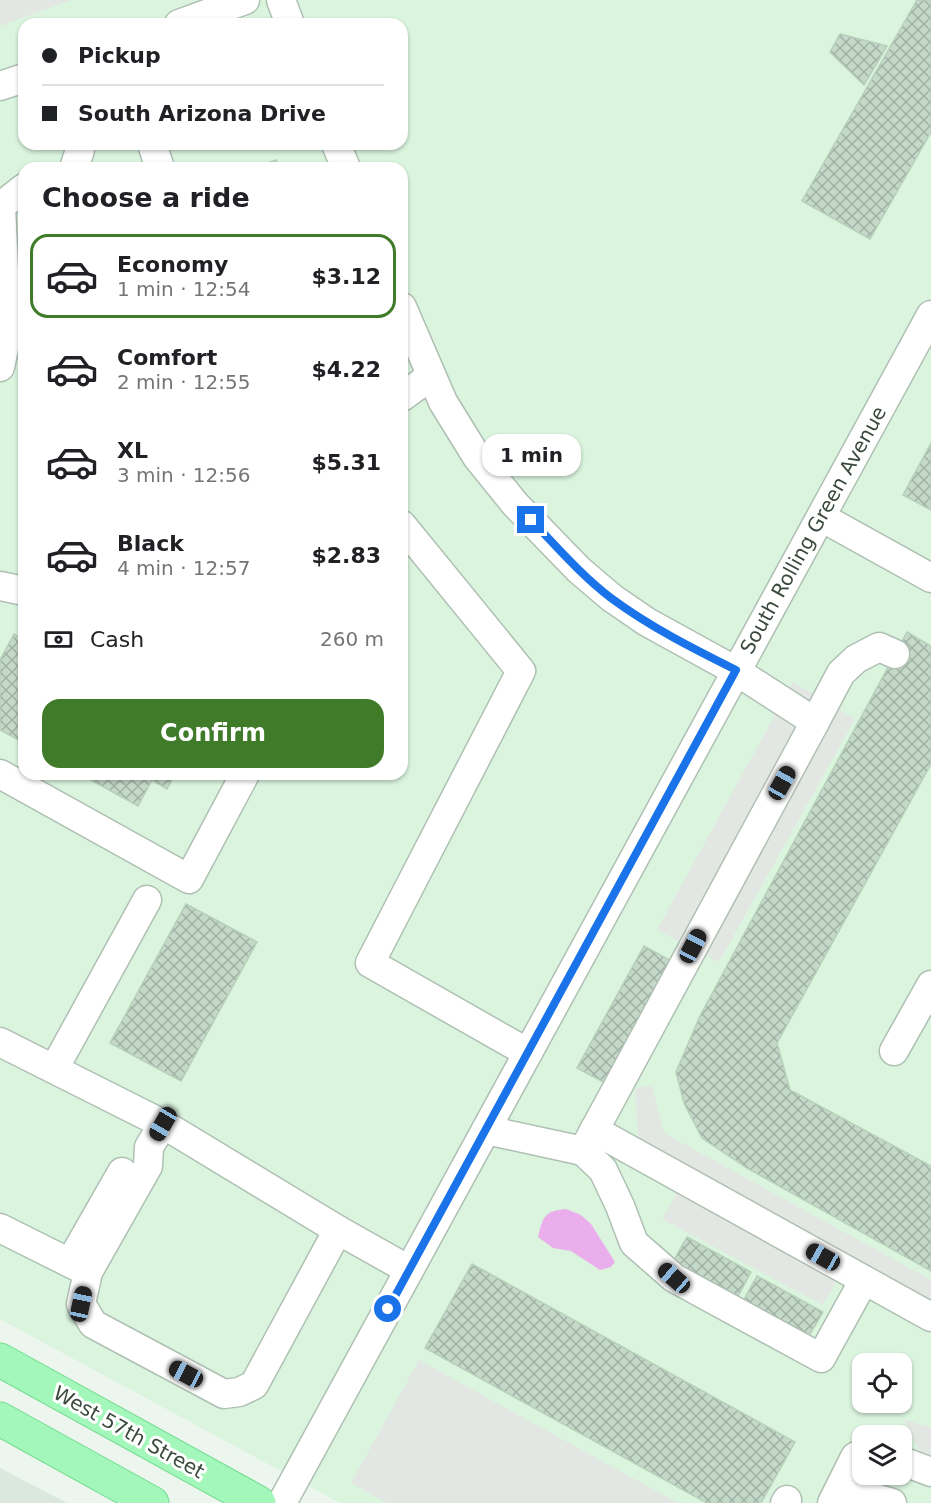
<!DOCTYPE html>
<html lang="en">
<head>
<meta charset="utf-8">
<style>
  :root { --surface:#fff; --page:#f6f6f6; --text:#202124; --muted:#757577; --line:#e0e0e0; --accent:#3f7b29 }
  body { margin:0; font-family:"DejaVu Sans",sans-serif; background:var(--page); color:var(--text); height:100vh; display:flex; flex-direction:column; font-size:22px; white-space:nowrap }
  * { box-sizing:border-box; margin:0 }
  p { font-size:20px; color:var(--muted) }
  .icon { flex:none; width:33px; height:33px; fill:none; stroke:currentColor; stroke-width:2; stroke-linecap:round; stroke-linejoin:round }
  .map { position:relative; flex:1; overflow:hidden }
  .details { position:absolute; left:18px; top:162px; width:390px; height:618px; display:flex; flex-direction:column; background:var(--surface); border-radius:18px; box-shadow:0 2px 4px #0004 }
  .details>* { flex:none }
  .banner { position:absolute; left:18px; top:18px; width:390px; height:132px; border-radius:18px; box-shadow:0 2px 4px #0004; display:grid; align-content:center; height:132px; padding:0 24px; background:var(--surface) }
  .controls { position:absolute; left:852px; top:1353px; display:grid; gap:12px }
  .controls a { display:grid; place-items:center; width:60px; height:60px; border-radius:12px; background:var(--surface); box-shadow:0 2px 4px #0004; font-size:30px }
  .end { position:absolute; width:27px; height:27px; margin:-14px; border:8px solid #1a73e8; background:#fff; box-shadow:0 0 0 3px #fff }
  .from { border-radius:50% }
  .bubble { position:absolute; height:42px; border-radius:18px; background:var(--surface); box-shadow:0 2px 4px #0004; font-size:20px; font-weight:700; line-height:42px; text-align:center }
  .car { position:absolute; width:18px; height:36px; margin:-18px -9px; border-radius:8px; box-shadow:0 0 4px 2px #0007; background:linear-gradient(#222 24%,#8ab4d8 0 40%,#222 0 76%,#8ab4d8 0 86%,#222 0) }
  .banner b { display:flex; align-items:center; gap:21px; height:57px; font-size:22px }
  .banner b+b { border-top:2px solid var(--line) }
  .banner i { width:15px; height:15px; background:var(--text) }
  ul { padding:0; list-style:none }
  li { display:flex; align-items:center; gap:18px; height:84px; margin:0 12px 9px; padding:0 12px; border:3px solid transparent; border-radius:18px }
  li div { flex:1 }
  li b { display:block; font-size:22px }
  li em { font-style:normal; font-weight:700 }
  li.active { border-color:var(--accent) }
  li>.icon { width:54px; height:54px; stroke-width:1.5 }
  h2 { padding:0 24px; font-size:27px; line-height:72px }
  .pay { display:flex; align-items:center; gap:15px; height:66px; padding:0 24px; font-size:22px }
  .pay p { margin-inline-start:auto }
  .button { display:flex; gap:12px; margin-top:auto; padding:12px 24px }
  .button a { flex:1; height:69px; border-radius:18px; background:var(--accent); color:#fff; font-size:24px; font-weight:700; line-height:69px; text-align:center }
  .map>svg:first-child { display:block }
  .residential { fill:#dbe8de }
  .commercial { fill:#daf4de; fill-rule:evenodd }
  .parking { fill:#e3e7e4 }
  .water { fill:#eaaeec }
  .building { fill:url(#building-cross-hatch); stroke:#b6d0ba; stroke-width:1.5 }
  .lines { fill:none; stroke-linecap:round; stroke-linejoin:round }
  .minor-casing { stroke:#afc0b3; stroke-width:31 }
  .major-casing { stroke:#74dc8f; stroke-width:35 }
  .minor { stroke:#fff; stroke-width:28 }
  .major { stroke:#a3f7ba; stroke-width:33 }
  .route { stroke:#1a73e8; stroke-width:8 }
  .labels { text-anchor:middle; stroke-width:6; stroke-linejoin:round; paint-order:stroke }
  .street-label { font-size:20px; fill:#3a493d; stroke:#fff }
</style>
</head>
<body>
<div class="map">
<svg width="931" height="1503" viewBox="0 0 931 1503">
  <defs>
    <pattern id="building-cross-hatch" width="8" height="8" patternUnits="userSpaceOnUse" patternTransform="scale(1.5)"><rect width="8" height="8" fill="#c5d9c9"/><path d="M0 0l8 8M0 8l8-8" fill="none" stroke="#a1b2a4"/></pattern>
  </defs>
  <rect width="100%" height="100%" fill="#ecf5ee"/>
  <polygon class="residential" points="0,1468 67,1503 0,1503"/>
  <path class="commercial" d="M0,0H931V1503H340L0,1319ZM24,24H402V144H24ZM24,168H402V774H24ZM862,1364H902V1402H862ZM862,1436H902V1474H862Z"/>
  <g class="parking">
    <polygon points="0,0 71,0 0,26"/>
    <polygon points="793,682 855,719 719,962 657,930"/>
    <polygon points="652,1086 664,1133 931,1280 931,1308 847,1262 823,1305 662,1219 676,1195 638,1139 635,1088"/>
    <polygon points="419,1360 678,1503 387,1503 351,1483"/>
    <polygon points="904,1419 931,1428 931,1457 921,1454"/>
  </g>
  <path class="water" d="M566,1209L581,1215L591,1224L615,1262L611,1267L600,1270L571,1251L553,1248L538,1237C543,1217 544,1211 566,1209Z"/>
  <g class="building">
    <polygon points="917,0 931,0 931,132 870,239 802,201"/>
    <polygon points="840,34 887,46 864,85 830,52"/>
    <polygon points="276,160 279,168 255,168"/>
    <polygon points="931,443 931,510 903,495"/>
    <polygon points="907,632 931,646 931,764 777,1043 790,1090 931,1166 931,1271 747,1168 702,1138 684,1103 676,1072 700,1016"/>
    <polygon points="14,634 24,640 24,743 0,730 0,660"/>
    <polygon points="80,774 175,774 167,789 152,780 138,806"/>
    <polygon points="186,904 257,942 181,1081 110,1043"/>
    <polygon points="644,946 673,962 607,1084 577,1068"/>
    <polygon points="687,1237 751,1272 736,1300 671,1265"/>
    <polygon points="472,1264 795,1442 761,1503 707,1503 425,1348"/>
    <polygon points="757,1276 823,1312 807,1339 742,1303"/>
  </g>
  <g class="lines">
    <g class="minor-casing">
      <g id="minor">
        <polyline points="281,0 290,24"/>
        <polyline points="179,24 245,0"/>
        <polyline points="0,86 24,78"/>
        <polyline points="152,144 160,168"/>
        <polyline points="336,144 346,168"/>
        <polyline points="74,168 80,150 79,144"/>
        <polyline points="402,307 443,402 477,457 515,504 579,570 612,598 647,622 736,671 815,722 583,1151 486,1130"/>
        <polyline points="0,367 7,334 1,206 24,188"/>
        <polyline points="402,397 431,376"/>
        <polyline points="821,517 931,578"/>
        <polyline points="402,525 521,671 370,963 528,1053"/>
        <polyline points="0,586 24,591"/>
        <polyline points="815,722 841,673 856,659 879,647 895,654"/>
        <polyline points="0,774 189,879 245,774"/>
        <polyline points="0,1042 163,1124 338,1230 409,1270"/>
        <polyline points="894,1051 931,985"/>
        <polyline points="54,1069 147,900"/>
        <polyline points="594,1130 931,1317"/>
        <polyline points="583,1151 603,1170 620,1206 634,1243 674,1278 821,1358 864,1280"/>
        <polyline points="0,1228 88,1272 81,1304 93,1324 224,1394 239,1392 254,1385 338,1230"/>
        <polyline points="70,1263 122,1172"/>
        <polyline points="88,1272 148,1166 149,1147 163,1124"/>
        <polyline points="902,1461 931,1472"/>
        <polyline points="840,1488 892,1503"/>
        <polyline points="282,1503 931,315"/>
        <polyline points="785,1503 787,1500"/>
        <polyline points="832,1503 855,1457 862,1453"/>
      </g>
    </g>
    <g class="major-casing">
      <g id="major">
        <polyline points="0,1360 259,1503"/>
        <polyline points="0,1419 152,1503"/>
      </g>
    </g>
    <use href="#minor" class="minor"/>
    <use href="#major" class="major"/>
  </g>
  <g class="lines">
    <path class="route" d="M388,1309L736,670C694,649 650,627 611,598C582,576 557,547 531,520"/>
  </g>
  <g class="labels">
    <g class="street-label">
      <text transform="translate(813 530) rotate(-61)" y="7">South Rolling Green Avenue</text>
      <text transform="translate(129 1432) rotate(29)" y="7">West 57th Street</text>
    </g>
  </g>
</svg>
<div class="controls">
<a><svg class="icon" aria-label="locate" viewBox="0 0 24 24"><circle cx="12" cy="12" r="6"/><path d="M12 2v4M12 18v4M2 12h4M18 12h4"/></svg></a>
<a><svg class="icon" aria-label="layers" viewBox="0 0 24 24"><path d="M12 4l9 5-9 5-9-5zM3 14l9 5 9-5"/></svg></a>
</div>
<i class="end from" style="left:388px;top:1309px"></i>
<i class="end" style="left:531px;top:520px"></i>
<div class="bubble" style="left:482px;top:434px;width:99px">1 min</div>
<i class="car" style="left:782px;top:783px;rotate:29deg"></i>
<i class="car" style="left:693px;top:946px;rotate:28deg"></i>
<i class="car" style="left:163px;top:1124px;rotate:210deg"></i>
<i class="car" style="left:823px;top:1257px;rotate:299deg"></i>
<i class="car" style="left:674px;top:1278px;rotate:311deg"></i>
<i class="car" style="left:81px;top:1304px;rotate:12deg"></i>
<i class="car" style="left:186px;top:1374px;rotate:298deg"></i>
<div class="banner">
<b><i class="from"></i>Pickup</b>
<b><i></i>South Arizona Drive</b>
</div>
<section class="details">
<h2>Choose a ride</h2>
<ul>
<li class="active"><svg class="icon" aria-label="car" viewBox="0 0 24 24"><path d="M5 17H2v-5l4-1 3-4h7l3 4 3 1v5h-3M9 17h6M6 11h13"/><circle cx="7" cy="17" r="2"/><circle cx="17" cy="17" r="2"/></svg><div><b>Economy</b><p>1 min · 12:54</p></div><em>$3.12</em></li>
<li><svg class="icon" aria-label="car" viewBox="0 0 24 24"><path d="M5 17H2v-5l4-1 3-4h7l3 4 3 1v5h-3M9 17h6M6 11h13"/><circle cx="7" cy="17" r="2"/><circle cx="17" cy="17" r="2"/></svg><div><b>Comfort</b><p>2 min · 12:55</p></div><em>$4.22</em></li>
<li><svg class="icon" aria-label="car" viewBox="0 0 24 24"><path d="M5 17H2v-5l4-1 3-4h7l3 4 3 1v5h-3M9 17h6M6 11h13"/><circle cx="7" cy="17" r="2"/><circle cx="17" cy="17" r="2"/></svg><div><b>XL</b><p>3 min · 12:56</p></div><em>$5.31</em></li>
<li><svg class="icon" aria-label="car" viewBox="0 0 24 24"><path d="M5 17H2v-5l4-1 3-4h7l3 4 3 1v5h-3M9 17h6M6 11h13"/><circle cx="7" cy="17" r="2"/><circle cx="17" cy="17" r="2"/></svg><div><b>Black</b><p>4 min · 12:57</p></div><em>$2.83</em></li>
</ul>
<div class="pay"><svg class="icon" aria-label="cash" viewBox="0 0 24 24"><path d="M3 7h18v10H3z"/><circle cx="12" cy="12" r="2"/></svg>Cash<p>260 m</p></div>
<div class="button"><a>Confirm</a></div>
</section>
</div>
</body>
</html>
